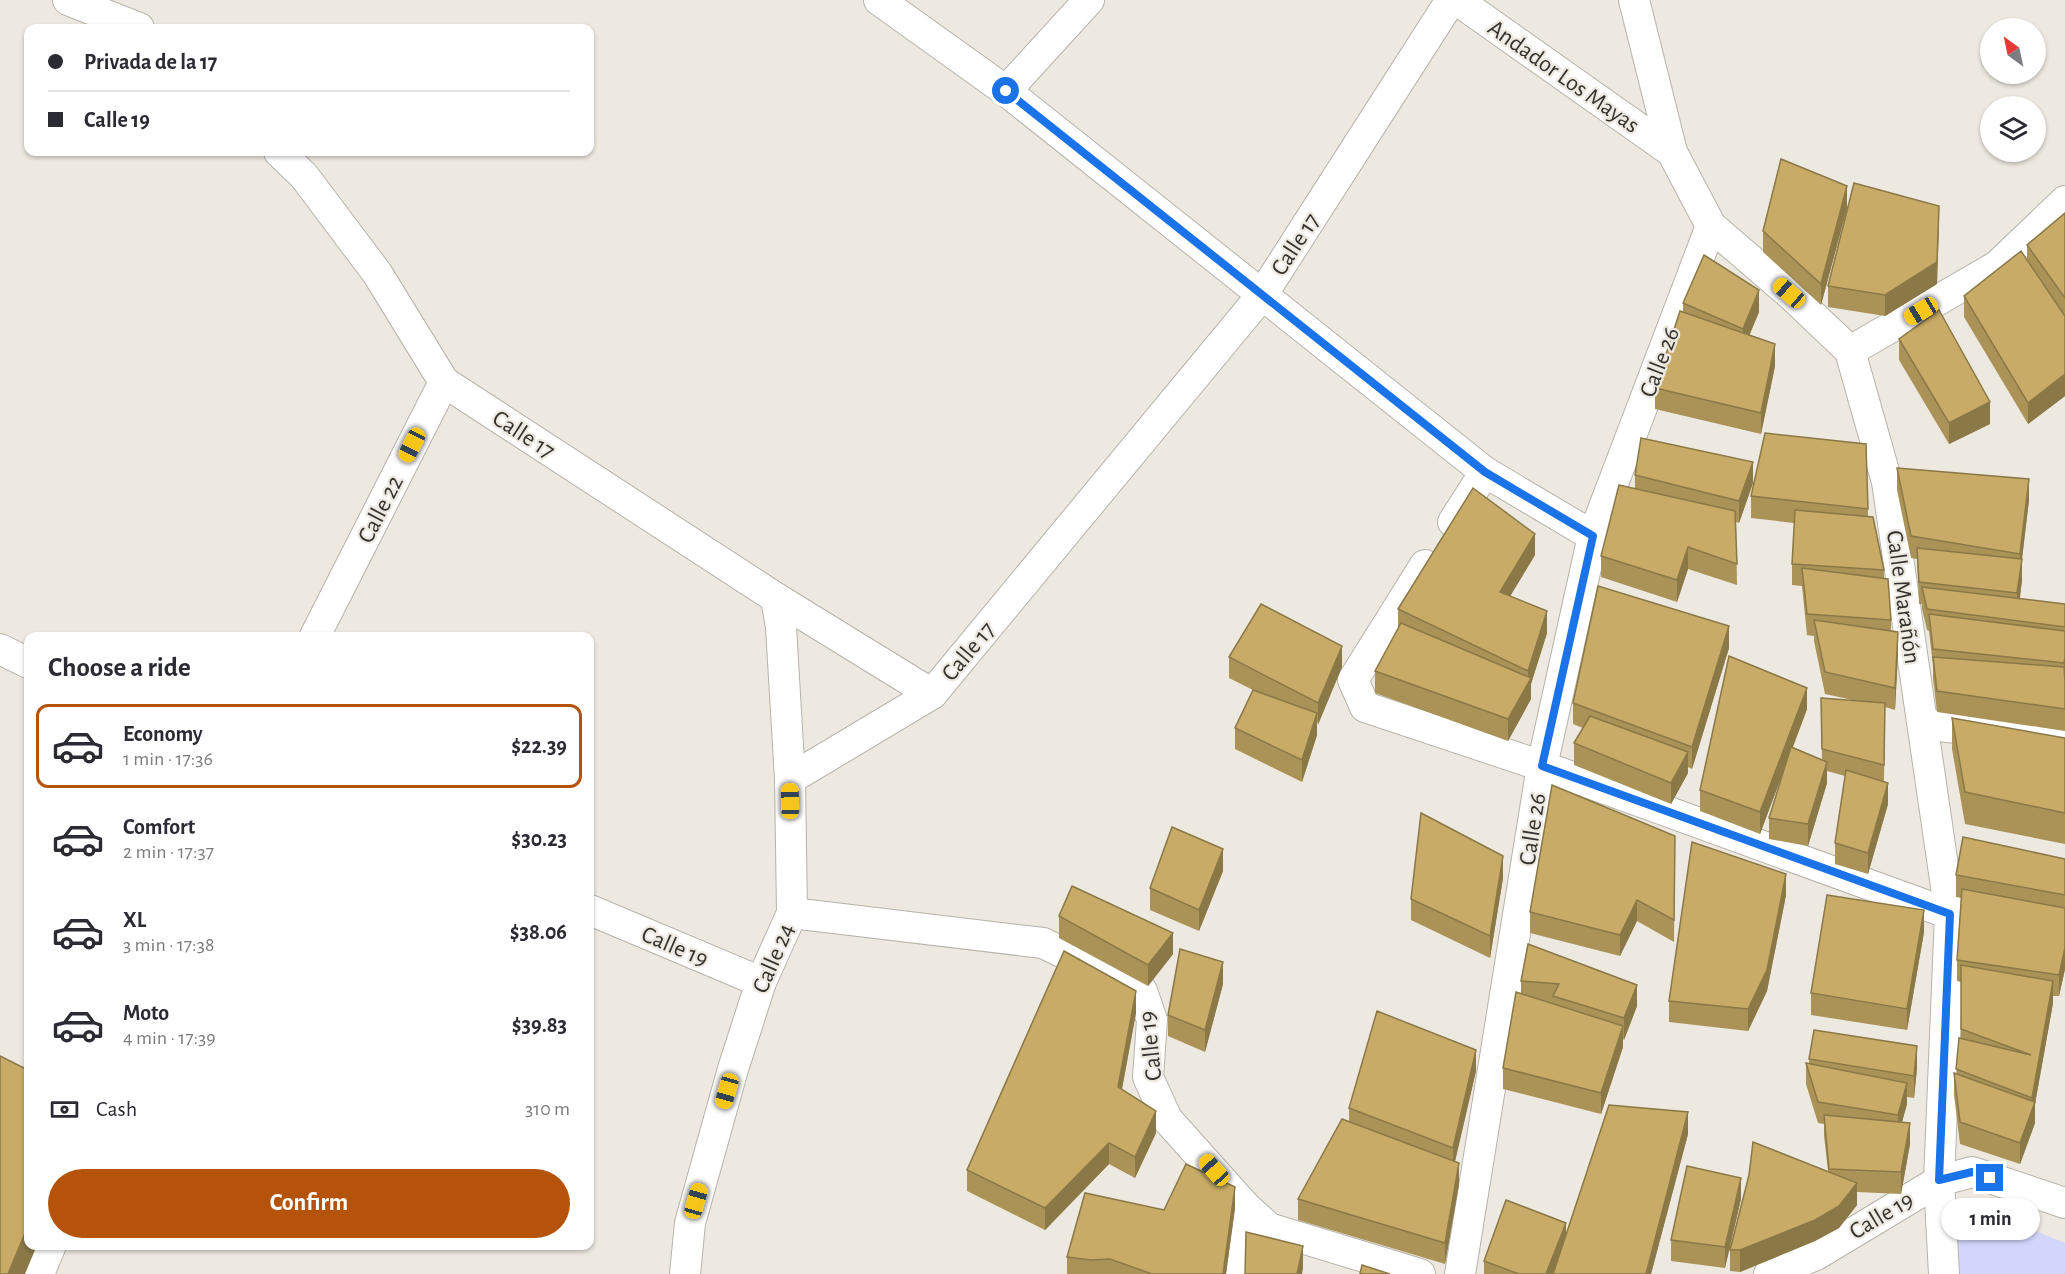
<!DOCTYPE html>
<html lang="en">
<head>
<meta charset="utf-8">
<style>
  :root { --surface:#fff; --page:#f7f7f7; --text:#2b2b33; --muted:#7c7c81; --line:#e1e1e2; --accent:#b45309 }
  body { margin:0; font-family:"Alegreya Sans",sans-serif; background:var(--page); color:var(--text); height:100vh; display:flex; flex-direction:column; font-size:22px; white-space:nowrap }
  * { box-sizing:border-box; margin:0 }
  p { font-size:20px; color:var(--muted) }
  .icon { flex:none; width:33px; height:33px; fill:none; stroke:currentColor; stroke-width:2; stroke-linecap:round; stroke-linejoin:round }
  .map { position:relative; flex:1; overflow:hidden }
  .side { position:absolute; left:24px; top:632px; width:570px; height:618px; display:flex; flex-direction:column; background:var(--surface); border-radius:12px; box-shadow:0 2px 4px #0004 }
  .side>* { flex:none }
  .banner { position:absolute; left:24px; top:24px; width:570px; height:132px; border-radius:12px; box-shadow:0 2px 4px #0004; display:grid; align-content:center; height:132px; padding:0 24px; background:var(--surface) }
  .needle { width:39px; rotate:327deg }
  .controls { position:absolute; left:1980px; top:18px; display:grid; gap:12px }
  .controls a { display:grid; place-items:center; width:66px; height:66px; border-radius:50%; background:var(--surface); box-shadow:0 2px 4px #0004; font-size:30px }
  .end { position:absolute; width:27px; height:27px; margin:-14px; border:8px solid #1a73e8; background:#fff; box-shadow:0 0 0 3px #fff }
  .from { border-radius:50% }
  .bubble { position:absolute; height:42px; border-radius:21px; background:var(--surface); box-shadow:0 2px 4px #0004; font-size:20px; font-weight:700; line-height:42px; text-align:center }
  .car { position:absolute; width:18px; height:36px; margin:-18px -9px; border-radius:8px; box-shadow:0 0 4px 2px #0007; background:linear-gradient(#f5c518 24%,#345 0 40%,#f5c518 0 76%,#345 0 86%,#f5c518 0) }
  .banner b { display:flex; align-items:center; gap:21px; height:57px; font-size:22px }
  .banner b+b { border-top:2px solid var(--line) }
  .banner i { width:15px; height:15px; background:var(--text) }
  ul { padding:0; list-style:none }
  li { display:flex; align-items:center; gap:18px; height:84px; margin:0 12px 9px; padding:0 12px; border:3px solid transparent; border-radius:12px }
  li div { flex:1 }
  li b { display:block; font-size:22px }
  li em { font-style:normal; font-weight:700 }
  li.on { border-color:var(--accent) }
  li>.icon { width:54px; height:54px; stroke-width:1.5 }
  h2 { padding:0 24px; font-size:27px; line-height:72px }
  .pay { display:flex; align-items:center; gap:15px; height:66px; padding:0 24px; font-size:22px }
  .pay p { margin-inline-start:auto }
  .action { display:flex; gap:12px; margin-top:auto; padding:12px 24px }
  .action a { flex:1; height:69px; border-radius:36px; background:var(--accent); color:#fff; font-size:24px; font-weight:700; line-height:69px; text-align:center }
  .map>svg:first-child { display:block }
  .green { fill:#d2d6fb }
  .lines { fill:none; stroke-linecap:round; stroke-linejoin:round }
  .street-casing { stroke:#b6b3aa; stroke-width:32 }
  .street { stroke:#fff; stroke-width:30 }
  .wall { fill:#ab9358 }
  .shaded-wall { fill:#8b7847 }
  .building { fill:#c7ab66; stroke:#8b7847; stroke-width:1.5 }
  .route { stroke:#1a73e8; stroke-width:8 }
  .labels { text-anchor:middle; stroke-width:4.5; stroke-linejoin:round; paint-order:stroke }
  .street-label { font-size:24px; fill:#33322e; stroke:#ede9e0 }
</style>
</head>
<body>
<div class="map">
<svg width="2065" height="1274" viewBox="0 0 2065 1274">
  <rect width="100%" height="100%" fill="#ede9e0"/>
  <polygon class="green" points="1964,1202 2065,1243 2065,1274 1954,1274 1951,1212"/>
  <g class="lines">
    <g class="street-casing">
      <g id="street">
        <polyline points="68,0 139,28"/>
        <polyline points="879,0 1006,91 1485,472 1593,536"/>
        <polyline points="1457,0 1672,152"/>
        <polyline points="1634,0 1672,152 1711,226 1789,293 1850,351 1887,482 1950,914 1939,1181 1944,1274"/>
        <polyline points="1006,91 1089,0"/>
        <polyline points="279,152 304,176 377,273 444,382 776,598 932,694"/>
        <polyline points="1850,351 1997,266 2065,201"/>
        <polyline points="1453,522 1485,472"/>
        <polyline points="1425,565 1353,680 1365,707 1542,766 1950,914"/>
        <polyline points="315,636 444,382"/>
        <polyline points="0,649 28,663"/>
        <polyline points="1923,724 2065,741"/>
        <polyline points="790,779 932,694 1262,295 1451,0"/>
        <polyline points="590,910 761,982"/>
        <polyline points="792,913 1043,943 1142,991 1152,1020 1148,1077 1167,1119 1244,1205 1269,1228 1420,1274"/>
        <polyline points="39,1274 51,1245"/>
        <polyline points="685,1274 690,1223 733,1069 761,982 792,913 790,779 781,627 776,598"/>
        <polyline points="1238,1274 1244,1205"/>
        <polyline points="1460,1274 1542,766 1593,536 1711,226"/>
        <polyline points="1769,1274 1816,1255 1939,1181 1972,1172 2065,1203"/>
      </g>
    </g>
    <use href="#street" class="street"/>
  </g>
  <g class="wall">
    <polygon points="1847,208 1821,305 1763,252 1763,231"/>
    <polygon points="2065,213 2065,396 2028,424 1964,317 1964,296 2027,260 2027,245"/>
    <polygon points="1939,227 1937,284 1885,316 1828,307 1828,286"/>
    <polygon points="1683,303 1759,312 1749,335 1775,366 1761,434 1655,409 1655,388 1683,312"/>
    <polygon points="1899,339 1990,424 1949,444 1899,360"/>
    <polygon points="1866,444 1868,516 1884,570 1884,579 1891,620 1891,631 1898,653 1895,710 1885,707 1884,781 1888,804 1868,874 1835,864 1835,843 1845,776 1827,771 1827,783 1808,846 1769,839 1769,818 1784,769 1760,834 1700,811 1700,790 1807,709 1793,747 1822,760 1821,698 1857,701 1825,694 1814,641 1814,636 1807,635 1802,586 1792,585 1792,564 1794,523 1751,518 1751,496"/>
    <polygon points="1897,468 2029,500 2022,559 2022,580 2020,599 2065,604 2065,731 1937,712 1933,679 1933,666 1929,631 1927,630 1922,609 1922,604 1919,604 1917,559 1911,558 1897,490"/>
    <polygon points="1635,475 1753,483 1739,523 1736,522 1737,585 1688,569 1677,602 1601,577 1601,556 1635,489"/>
    <polygon points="1535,555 1510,596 1547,633 1531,684 1531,699 1508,741 1375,693 1375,671 1398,629 1398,609"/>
    <polygon points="1729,648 1692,769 1688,767 1688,773 1671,804 1574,765 1574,743 1583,728 1573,724 1573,703"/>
    <polygon points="1229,657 1342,667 1317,724 1317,735 1302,782 1235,749 1235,728 1253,690 1229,678"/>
    <polygon points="1952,718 2065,738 2065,844 1965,824 1952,749"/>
    <polygon points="1675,836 1674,942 1637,921 1620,956 1530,933 1530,912"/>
    <polygon points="2065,859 2065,969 2059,996 2053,996 2053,1003 2035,1104 2035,1123 2020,1164 1960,1144 1954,1095 1954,1073 1956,1074 1961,1038 1961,982 1957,981 1957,960 1961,898 1956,897 1956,875"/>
    <polygon points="1223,871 1199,931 1150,910 1150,888"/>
    <polygon points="1503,878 1490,958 1411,920 1411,899"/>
    <polygon points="1786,895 1767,991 1748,1031 1669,1022 1669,1001"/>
    <polygon points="1059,916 1173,954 1148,986 1059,938"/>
    <polygon points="1924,932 1907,1030 1811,1015 1811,993"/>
    <polygon points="1528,944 1637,1006 1624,1040 1623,1039 1623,1047 1601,1114 1503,1089 1503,1068 1521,994 1521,981"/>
    <polygon points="1223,984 1205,1052 1168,1036 1168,1015"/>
    <polygon points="1136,1013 1122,1090 1156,1133 1135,1178 1109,1164 1045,1230 967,1191 967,1170"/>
    <polygon points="1809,1059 1917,1068 1914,1098 1907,1097 1907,1104 1902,1122 1910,1144 1901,1194 1857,1192 1857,1205 1839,1228 1815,1241 1740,1272 1730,1271 1730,1250 1828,1171 1824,1136 1824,1124 1818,1123 1806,1084 1806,1063 1809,1063"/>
    <polygon points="1476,1071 1455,1162 1459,1184 1445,1264 1298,1220 1298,1199 1349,1122 1349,1108"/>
    <polygon points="1688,1134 1651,1274 1484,1274 1484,1261 1566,1235"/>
    <polygon points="1741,1199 1725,1268 1671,1261 1671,1240"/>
    <polygon points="1235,1208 1226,1274 1067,1274 1067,1257 1164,1210"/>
  </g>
  <g class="shaded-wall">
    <polygon points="1847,186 1847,208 1821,305 1821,284"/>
    <polygon points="1939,206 1937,284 1885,316 1885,295"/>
    <polygon points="1759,290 1759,312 1743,351 1743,329"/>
    <polygon points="1775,344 1775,366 1761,434 1761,413"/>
    <polygon points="2065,374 2065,396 2028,424 2028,403"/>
    <polygon points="1990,402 1990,424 1949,444 1949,423"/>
    <polygon points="1753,462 1753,483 1739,523 1739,501"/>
    <polygon points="2029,479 2029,500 2020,575 2020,554"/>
    <polygon points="1535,534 1535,555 1500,613 1500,592"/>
    <polygon points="1688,547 1688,569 1677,602 1677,580"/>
    <polygon points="2022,559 2022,580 2017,615 2017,593"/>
    <polygon points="1547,611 1547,633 1531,684 1531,699 1508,741 1508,719 1528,683 1528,671"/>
    <polygon points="1729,626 1729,648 1692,769 1692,747"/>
    <polygon points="1898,632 1898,653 1895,710 1895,688"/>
    <polygon points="1342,646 1342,667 1318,725 1318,703"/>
    <polygon points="2065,657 2065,679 2064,684 2064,663"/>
    <polygon points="1807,688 1807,709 1760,834 1760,812"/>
    <polygon points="1317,713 1317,735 1302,782 1302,760"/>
    <polygon points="1688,752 1688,773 1671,804 1671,783"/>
    <polygon points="1827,762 1827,783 1808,846 1808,824"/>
    <polygon points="1888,783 1888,804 1868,874 1868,853"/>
    <polygon points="1223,849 1223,871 1199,931 1199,910"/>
    <polygon points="1503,856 1503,878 1490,958 1490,936"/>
    <polygon points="1786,874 1786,895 1767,991 1748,1031 1748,1009"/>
    <polygon points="1637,900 1637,921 1620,956 1620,935"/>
    <polygon points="1924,910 1924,932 1907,1030 1907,1009"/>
    <polygon points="1173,933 1173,954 1148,986 1148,965"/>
    <polygon points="2065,948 2065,969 2059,996 2059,975"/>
    <polygon points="1223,962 1223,984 1205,1052 1205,1030"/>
    <polygon points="2053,981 2053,1003 2035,1104 2035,1123 2020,1164 2020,1143 2032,1110 2032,1098"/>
    <polygon points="1637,985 1637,1006 1624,1040 1624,1018"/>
    <polygon points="1136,991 1136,1013 1118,1109 1118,1087"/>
    <polygon points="1623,1026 1623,1047 1601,1114 1601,1093"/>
    <polygon points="1917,1046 1917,1068 1914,1098 1914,1076"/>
    <polygon points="1476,1050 1476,1071 1453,1169 1453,1148"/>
    <polygon points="1907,1083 1907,1104 1898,1136 1898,1115"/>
    <polygon points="1156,1111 1156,1133 1135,1178 1135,1157"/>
    <polygon points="1688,1112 1688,1134 1651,1274 1646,1274"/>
    <polygon points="1910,1123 1910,1144 1901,1194 1901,1172"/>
    <polygon points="1109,1143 1109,1164 1045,1230 1045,1208"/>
    <polygon points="1459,1163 1459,1184 1445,1264 1445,1243"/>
    <polygon points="1741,1178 1741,1199 1725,1268 1725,1247"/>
    <polygon points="1857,1183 1857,1205 1839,1228 1815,1241 1740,1272 1740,1250"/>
    <polygon points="1235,1187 1235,1208 1226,1274 1223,1274"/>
    <polygon points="1566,1223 1566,1245 1554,1274 1546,1274"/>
    <polygon points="28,1226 28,1245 37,1245 25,1274 8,1274"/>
    <polygon points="1303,1246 1303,1268 1302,1274 1297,1274"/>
  </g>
  <g class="building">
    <polygon points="1781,159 1847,186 1821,284 1763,231"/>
    <polygon points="1854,183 1939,206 1937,262 1885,295 1828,286"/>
    <polygon points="2065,213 2065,298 2027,245"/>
    <polygon points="2021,251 2065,316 2065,374 2028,403 1964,296"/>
    <polygon points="1704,255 1759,290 1743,329 1683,303"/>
    <polygon points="1939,310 1990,402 1949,423 1899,339"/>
    <polygon points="1680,311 1775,344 1761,413 1655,388"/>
    <polygon points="1765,433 1866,444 1868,509 1751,496"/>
    <polygon points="1641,438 1753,462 1739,501 1635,475"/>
    <polygon points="1897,468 2029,479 2020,554 1911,536"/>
    <polygon points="1619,485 1735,511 1737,564 1688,547 1677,580 1601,556"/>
    <polygon points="1473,488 1535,534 1500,592 1547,611 1528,671 1398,609"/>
    <polygon points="1795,510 1873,517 1884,570 1792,564"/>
    <polygon points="1917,548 2022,559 2017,593 1919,582"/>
    <polygon points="1802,568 1888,579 1891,620 1807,614"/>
    <polygon points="1598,586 1729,626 1692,747 1573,703"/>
    <polygon points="1922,587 2065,604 2065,627 1927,609"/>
    <polygon points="1261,604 1342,646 1318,703 1229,657"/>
    <polygon points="1929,614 2065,631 2065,657 2064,663 1933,649"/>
    <polygon points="1814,620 1898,632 1895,688 1825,672"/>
    <polygon points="1401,623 1531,678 1508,719 1375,671"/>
    <polygon points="1729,656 1807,688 1760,812 1700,790"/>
    <polygon points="1933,657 2064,667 2065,682 2065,709 1937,691"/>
    <polygon points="1253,690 1317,713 1302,760 1235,728"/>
    <polygon points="1821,698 1885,703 1884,765 1822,749"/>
    <polygon points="1590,716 1688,752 1671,783 1574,743"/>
    <polygon points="1952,718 2065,738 2065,813 1965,792"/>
    <polygon points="1791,747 1827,762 1808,824 1769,818"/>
    <polygon points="1846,770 1888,783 1868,853 1835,843"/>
    <polygon points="1552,785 1675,836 1674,920 1637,900 1620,935 1530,912"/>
    <polygon points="1421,813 1503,856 1490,936 1411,899"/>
    <polygon points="1172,827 1223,849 1199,910 1150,888"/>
    <polygon points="1963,837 2065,859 2065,895 1956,875"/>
    <polygon points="1692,842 1786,874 1767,970 1748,1009 1669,1001"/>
    <polygon points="1072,886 1173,933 1148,965 1059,916"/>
    <polygon points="1962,889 2065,908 2065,948 2059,975 1957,960"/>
    <polygon points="1827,895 1924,910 1907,1009 1811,993"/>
    <polygon points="1528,944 1637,985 1624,1018 1553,996 1559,984 1521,981"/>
    <polygon points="1180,949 1223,962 1205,1030 1168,1015"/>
    <polygon points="1064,951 1136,991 1118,1087 1156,1111 1135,1157 1109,1143 1045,1208 967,1170"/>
    <polygon points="1961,965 2053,981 2032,1098 1956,1069 1959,1038 2031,1055 1961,1029"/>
    <polygon points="1516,992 1623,1026 1601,1093 1503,1068"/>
    <polygon points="1377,1011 1476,1050 1453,1148 1349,1108"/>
    <polygon points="1814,1030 1917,1046 1914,1076 1809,1059"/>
    <polygon points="0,1056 28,1070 28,1226 8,1274 0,1274"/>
    <polygon points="1806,1063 1907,1083 1898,1115 1818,1102"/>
    <polygon points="1954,1073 2035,1102 2020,1143 1960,1122"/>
    <polygon points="1609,1105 1688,1112 1646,1274 1553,1274"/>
    <polygon points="1824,1115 1910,1123 1901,1172 1829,1169"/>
    <polygon points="1342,1119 1459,1163 1445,1243 1298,1199"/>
    <polygon points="1753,1142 1857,1183 1839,1206 1815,1220 1740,1250 1730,1250 1749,1175"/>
    <polygon points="1186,1164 1235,1187 1223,1274 1152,1274 1110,1259 1091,1260 1067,1257 1085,1193 1164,1210"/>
    <polygon points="1687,1166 1741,1178 1725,1247 1671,1240"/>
    <polygon points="1506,1200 1566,1223 1546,1274 1519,1274 1484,1261"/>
    <polygon points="1246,1232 1303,1246 1297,1274 1245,1274"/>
    <polygon points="1362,1265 1390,1274 1360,1274"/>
  </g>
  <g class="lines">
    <polyline class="route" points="1006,91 1485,472 1593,536 1542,766 1950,914 1939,1180 1972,1172 1990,1178"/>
  </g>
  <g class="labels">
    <g class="street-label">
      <text transform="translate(1564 76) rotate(35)" y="8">Andador Los Mayas</text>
      <text transform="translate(1295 244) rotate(-57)" y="8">Calle 17</text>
      <text transform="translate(1659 362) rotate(-69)" y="8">Calle 26</text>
      <text transform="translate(524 434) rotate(33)" y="8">Calle 17</text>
      <text transform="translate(380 509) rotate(-63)" y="8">Calle 22</text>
      <text transform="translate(1904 597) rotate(82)" y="8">Calle Marañón</text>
      <text transform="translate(968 651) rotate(-50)" y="8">Calle 17</text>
      <text transform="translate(1532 829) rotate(-81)" y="8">Calle 26</text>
      <text transform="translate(675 946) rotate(23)" y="8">Calle 19</text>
      <text transform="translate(773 958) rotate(-67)" y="8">Calle 24</text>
      <text transform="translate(1150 1046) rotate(-96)" y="8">Calle 19</text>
      <text transform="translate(1881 1215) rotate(-31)" y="8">Calle 19</text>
    </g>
  </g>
</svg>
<div class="controls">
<a><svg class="needle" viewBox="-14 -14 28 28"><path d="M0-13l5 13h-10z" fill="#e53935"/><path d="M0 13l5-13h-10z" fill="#7c7c81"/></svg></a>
<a><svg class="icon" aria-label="layers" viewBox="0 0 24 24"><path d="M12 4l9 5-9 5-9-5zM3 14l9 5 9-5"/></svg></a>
</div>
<i class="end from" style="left:1006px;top:91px"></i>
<i class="end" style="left:1990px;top:1178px"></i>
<div class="bubble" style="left:1941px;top:1198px;width:99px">1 min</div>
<i class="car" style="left:1789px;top:293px;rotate:311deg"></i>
<i class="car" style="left:1921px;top:311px;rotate:239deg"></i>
<i class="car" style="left:412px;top:445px;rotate:207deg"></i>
<i class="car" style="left:790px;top:801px;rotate:359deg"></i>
<i class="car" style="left:727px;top:1091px;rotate:196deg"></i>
<i class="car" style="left:1214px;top:1170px;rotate:318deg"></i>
<i class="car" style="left:696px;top:1201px;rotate:16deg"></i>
<div class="banner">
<b><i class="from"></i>Privada de la 17</b>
<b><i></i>Calle 19</b>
</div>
<section class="side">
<h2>Choose a ride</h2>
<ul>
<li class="on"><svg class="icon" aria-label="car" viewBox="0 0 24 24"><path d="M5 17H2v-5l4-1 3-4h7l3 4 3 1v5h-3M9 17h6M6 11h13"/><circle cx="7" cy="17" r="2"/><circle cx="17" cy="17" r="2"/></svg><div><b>Economy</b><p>1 min · 17:36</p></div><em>$22.39</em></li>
<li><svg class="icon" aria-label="car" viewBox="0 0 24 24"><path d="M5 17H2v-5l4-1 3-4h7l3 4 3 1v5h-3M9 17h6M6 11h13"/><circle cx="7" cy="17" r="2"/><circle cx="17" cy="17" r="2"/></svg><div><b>Comfort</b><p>2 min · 17:37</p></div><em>$30.23</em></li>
<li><svg class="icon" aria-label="car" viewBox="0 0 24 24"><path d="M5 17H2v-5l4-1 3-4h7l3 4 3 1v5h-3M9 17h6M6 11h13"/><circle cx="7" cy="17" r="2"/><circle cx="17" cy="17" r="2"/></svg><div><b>XL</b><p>3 min · 17:38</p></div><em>$38.06</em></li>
<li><svg class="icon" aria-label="car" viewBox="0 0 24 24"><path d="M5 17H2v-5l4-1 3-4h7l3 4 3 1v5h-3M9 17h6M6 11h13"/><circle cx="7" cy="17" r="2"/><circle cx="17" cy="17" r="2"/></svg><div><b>Moto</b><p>4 min · 17:39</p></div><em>$39.83</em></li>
</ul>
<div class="pay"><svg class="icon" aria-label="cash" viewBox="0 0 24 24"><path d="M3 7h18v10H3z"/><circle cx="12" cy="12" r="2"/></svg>Cash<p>310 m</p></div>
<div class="action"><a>Confirm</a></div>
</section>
</div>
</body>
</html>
